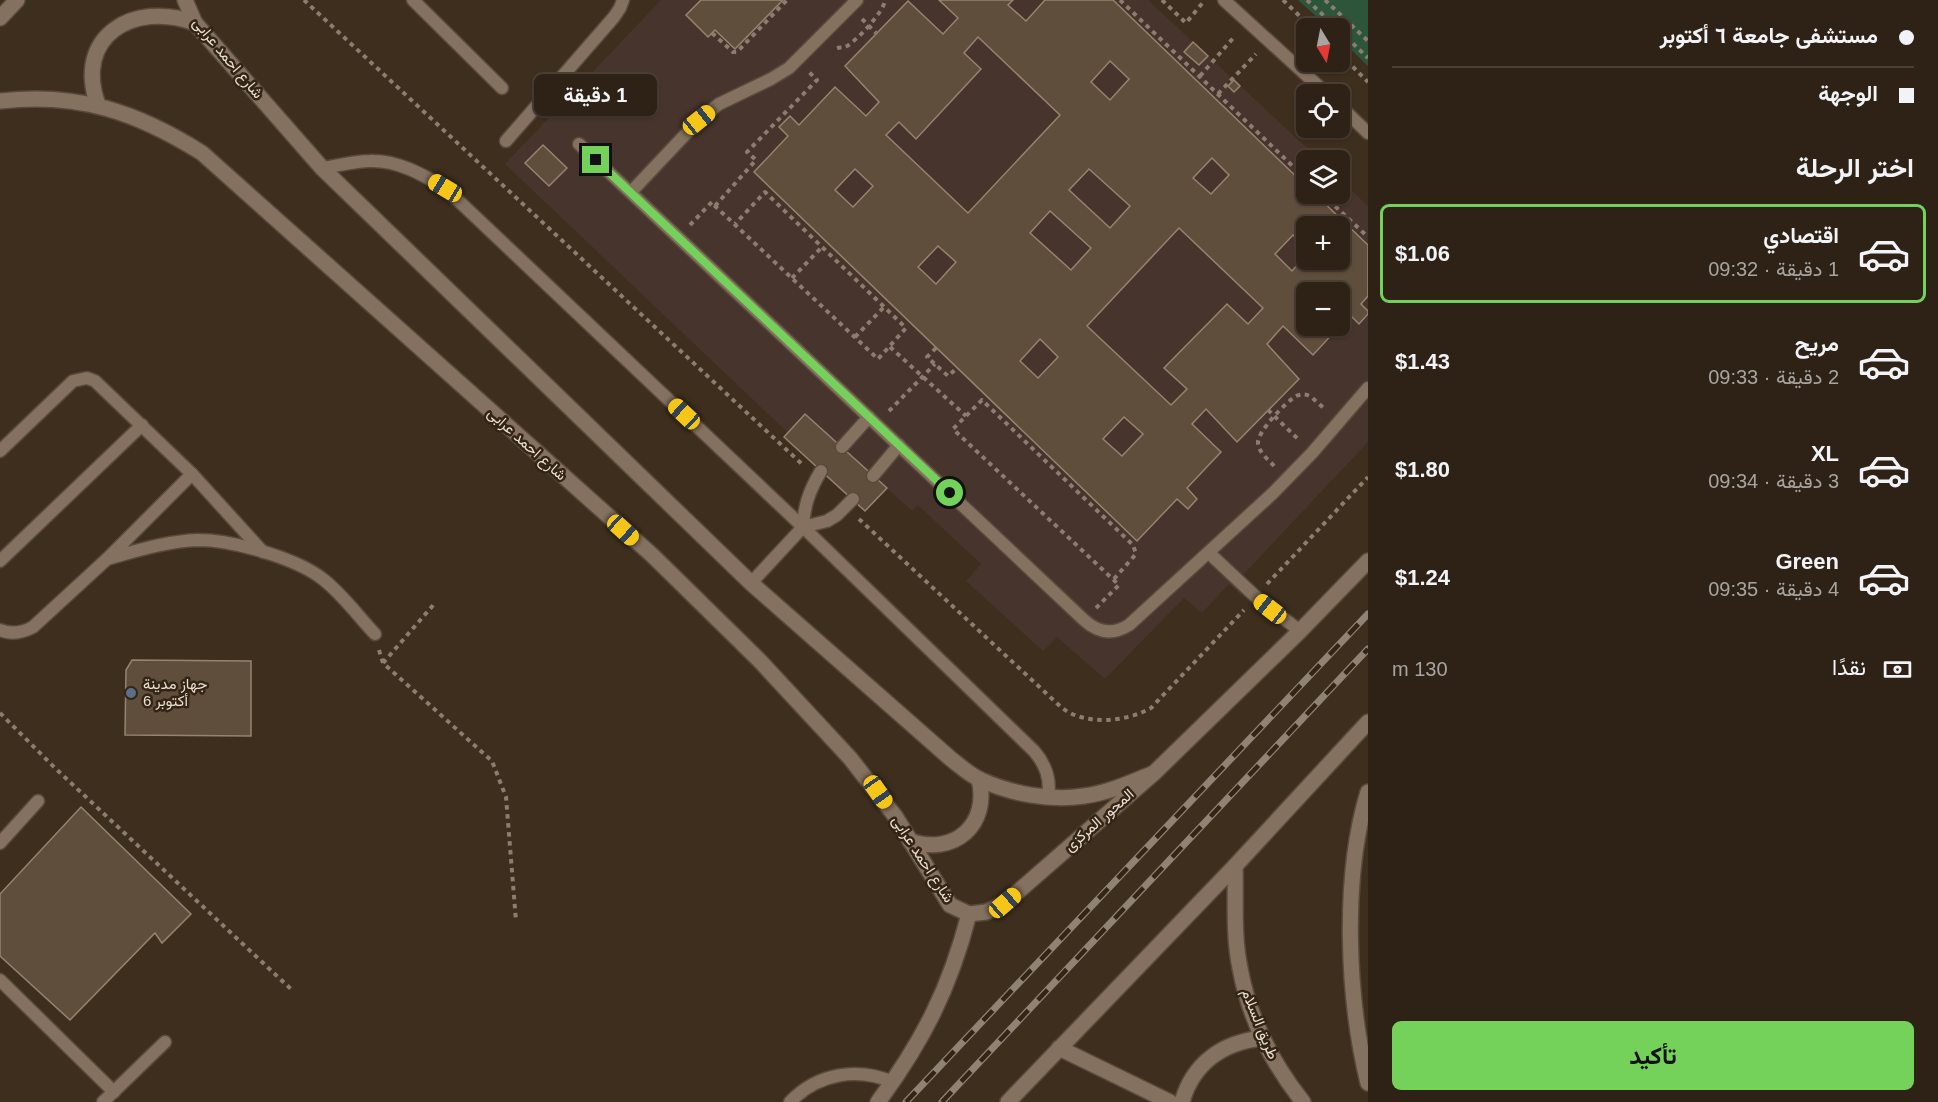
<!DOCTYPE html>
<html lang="ar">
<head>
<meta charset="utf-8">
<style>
  :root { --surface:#2e2216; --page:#362a1f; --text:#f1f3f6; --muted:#a7a4a1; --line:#493f35; --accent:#74d25b }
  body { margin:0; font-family:Arial,Vazirmatn,sans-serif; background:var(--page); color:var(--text); direction:rtl; height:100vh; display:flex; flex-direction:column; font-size:22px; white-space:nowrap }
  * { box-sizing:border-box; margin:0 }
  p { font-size:20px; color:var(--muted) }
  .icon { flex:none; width:33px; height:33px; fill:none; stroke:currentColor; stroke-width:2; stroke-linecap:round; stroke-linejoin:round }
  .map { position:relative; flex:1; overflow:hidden; direction:ltr }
  .sheet { display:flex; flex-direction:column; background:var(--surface); width:570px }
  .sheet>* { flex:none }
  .top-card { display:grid; align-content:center; height:132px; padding:0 24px; background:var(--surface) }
  .needle { width:39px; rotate:170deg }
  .buttons { position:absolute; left:1296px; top:18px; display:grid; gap:12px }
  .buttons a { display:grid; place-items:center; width:54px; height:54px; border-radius:9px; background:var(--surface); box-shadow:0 2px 4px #0004,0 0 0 2px var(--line); font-size:30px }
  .end { position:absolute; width:27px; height:27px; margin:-14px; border:8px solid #74d25b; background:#111; box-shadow:0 0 0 3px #111 }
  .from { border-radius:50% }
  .bubble { position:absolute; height:42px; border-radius:9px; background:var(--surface); box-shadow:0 2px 4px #0004,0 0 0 2px var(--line); font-size:20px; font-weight:700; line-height:42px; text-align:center; direction:rtl }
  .car { position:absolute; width:18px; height:36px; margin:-18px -9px; border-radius:8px; box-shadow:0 0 4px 2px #0007; background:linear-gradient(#f5c518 24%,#345 0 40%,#f5c518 0 76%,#345 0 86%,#f5c518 0) }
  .top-card b { display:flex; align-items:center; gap:21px; height:57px; font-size:22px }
  .top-card b+b { border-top:2px solid var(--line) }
  .top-card i { width:15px; height:15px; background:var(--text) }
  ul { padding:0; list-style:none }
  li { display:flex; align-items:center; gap:18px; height:99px; margin:0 12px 9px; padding:0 12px; border:3px solid transparent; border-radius:9px }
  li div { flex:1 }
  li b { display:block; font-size:22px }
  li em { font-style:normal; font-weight:700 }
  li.current { border-color:var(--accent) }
  li>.icon { width:54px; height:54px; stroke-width:1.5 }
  h2 { padding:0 24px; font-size:27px; line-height:72px }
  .pay { display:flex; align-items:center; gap:15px; height:66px; padding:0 24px; font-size:22px }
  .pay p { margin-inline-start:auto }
  .primary-button { display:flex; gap:12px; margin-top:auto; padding:12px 24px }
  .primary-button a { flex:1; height:69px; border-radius:9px; background:var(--accent); color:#111; font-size:24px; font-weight:700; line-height:69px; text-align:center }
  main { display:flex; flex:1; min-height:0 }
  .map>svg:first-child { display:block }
  .medical { fill:#47342c; fill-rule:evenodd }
  .green { fill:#2c553a }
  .building { fill:#604e3d; stroke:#968370; stroke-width:1.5; fill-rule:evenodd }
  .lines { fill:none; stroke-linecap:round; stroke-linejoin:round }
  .lane-casing { stroke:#574a3c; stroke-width:15 }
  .street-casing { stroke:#574a3c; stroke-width:18 }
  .secondary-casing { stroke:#574a3c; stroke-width:18 }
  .path { stroke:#8b7d70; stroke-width:4; stroke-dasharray:4.5 4.5; stroke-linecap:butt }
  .lane { stroke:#84715f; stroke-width:12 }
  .street { stroke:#84715f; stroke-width:15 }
  .secondary { stroke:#84715f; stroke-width:15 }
  .rail-casing { stroke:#908376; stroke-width:7 }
  .rail { stroke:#332414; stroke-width:4.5; stroke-dasharray:14; stroke-linecap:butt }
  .route { stroke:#74d25b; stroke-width:8 }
  .service-dot { fill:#5c6f8a; stroke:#332414; stroke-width:2 }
  .labels { text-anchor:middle; stroke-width:5; stroke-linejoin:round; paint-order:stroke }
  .street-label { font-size:15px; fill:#e9dfd5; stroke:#332414 }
  .poi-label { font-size:15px; fill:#e9dfd5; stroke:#332414; text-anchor:start }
</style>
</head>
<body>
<main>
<section class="sheet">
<div class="top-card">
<b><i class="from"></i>مستشفى جامعة ٦ أكتوبر</b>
<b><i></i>الوجهة</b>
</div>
<h2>اختر الرحلة</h2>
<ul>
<li class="current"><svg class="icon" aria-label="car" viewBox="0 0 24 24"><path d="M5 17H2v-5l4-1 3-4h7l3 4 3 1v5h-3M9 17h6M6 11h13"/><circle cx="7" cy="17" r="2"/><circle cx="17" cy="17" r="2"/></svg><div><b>اقتصادي</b><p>1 دقيقة · 09:32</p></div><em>$1.06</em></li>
<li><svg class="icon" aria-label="car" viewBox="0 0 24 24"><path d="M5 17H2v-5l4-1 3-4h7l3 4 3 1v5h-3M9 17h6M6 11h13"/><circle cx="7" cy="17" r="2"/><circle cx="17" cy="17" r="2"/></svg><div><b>مريح</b><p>2 دقيقة · 09:33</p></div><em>$1.43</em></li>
<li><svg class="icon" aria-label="car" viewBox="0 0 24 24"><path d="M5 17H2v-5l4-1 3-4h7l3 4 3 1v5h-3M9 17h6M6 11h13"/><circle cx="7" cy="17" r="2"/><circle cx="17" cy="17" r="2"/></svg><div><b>XL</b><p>3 دقيقة · 09:34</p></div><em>$1.80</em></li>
<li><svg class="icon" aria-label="car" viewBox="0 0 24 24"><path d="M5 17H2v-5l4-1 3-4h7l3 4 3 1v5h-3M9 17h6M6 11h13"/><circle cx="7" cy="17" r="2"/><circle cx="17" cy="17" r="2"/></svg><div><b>Green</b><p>4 دقيقة · 09:35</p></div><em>$1.24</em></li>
</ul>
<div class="pay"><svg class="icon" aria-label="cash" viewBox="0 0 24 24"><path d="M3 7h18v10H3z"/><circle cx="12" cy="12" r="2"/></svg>نقدًا<p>130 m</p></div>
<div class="primary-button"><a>تأكيد</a></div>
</section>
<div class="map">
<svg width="1368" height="1102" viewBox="0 0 1368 1102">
  <rect width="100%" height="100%" fill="#3e2e1e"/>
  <path class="medical" d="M661,0H1148L1320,160H1306V194H1340V179L1368,206V442L1243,575L1254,584L1242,596L1229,584L1202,613L1184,598L1105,679L1057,637L1043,651L966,581L981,564L918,505L912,511L887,488L865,511L784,437L787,432L505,164ZM1306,226H1340V260H1306ZM1306,292H1340V326H1306Z"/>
  <polygon class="green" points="1298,0 1368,0 1368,66 1340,39 1340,28 1329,28"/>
  <g class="building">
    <polygon points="701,0 783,0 735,49 715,30 708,37 686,15"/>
    <path d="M939,0H1013L1008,5L1026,21L1045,0H1113L1306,186V194H1315L1368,245V296L1361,304L1368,311V314L1359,324L1350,315L1313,355L1283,326L1267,344L1299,379L1237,442L1206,409L1192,424L1221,452L1187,488L1197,499L1188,509L1177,499L1137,541L754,172L788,136L779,127L790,116L799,125L835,87L866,116L879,102L845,66L908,1L943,34L958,18ZM978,37L1060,115L968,213L886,135L899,122L916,139L981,69L964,53ZM1110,61L1129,79L1110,100L1091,82ZM1212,158L1229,175L1211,194L1193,178ZM855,169L873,186L853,207L835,190ZM1089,169L1130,206L1110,228L1069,190ZM1050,211L1091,248L1071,270L1030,233ZM1306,226H1340V260H1306V255L1292,271L1275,254L1293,235L1306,248ZM1179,228L1263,308L1248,324L1227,304L1164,368L1187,389L1171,405L1087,326ZM938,246L956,262L936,284L918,267ZM1306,292H1340V326H1306ZM1040,339L1058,357L1038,378L1020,361ZM1124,417L1143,434L1122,456L1103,439Z"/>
    <polygon points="1193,42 1208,56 1199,65 1184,52"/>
    <polygon points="1234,80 1240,86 1234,92 1228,86"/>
    <polygon points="543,145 567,168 549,186 525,163"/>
    <polygon points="805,414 887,488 865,511 784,437"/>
    <polygon points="132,660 251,661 251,736 125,735 126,670"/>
    <polygon points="81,807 191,914 162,943 155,933 70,1020 0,956 0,894"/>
  </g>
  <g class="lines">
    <g class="lane-casing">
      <g id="lane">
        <polyline points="413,0 502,88"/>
        <polyline points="1224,0 1327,94"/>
        <polyline points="1340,106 1368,133"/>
        <polyline points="506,141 614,17 620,8 623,0"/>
        <path d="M579,144L1084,620C1098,633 1113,635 1129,625L1272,494L1312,453L1368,388"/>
        <path d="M322,168C338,166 354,161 370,161C397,160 422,174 445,188L803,527L1034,751C1046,765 1051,779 1048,798"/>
        <polyline points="631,192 699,120 719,104 771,79 789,68 857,0"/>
        <polyline points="842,447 869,417"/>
        <polyline points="0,451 73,381 87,378 95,381 192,474 263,552"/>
        <polyline points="873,476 899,445"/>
        <path d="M803,527C804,505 810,489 821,471"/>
        <polyline points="1209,553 1256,597 1300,631"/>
        <path d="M107,559C136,551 167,541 198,540C232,540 297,558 324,580C343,595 358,616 375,634"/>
        <polyline points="0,561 142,425"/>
        <polyline points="751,583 803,527 827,521 837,515 853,499"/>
        <path d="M0,630C12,635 22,633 33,627L107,559L192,474"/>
        <polyline points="0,843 38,801"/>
        <polyline points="0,980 114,1092"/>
        <polyline points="103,1102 165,1042"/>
        <path d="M790,1102C818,1073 857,1067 893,1082"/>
      </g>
    </g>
    <g class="street-casing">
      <g id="street">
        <path d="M1368,792C1342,877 1347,997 1368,1083"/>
        <path d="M1235,866C1236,899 1233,936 1240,968C1249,1018 1272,1063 1303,1102"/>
        <polyline points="1059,1048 1170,1102"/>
        <path d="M1182,1102C1193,1063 1223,1042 1263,1038"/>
      </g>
    </g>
    <g class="secondary-casing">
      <g id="secondary">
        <path d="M185,0L195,23L322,168L751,583L951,759C960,766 970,775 981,780C1012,794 1050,801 1084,796C1108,793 1132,782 1154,773"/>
        <polyline points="0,18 17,0"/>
        <path d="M0,101C78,92 137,112 202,153L652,555L760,661L850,758L895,816L950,905L969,914"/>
        <path d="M98,105C73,37 133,0 195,23"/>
        <path d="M910,841C954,856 990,825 979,779"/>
        <polyline points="969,914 986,912 1005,903 1154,773 1300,631 1368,561"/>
        <path d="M878,1102C923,1041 950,988 969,914"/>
        <polyline points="1008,1102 1235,866 1368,722"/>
      </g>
    </g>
    <g class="path">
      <polyline points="304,0 804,466"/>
      <polyline points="1120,0 1306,179"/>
      <polyline points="1162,0 1186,23 1204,1"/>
      <polyline points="1283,0 1312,28"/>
      <polyline points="1307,0 1337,28"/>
      <polyline points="1325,0 1368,41"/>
      <polyline points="862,19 876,33"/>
      <polyline points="1340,31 1368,58"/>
      <polyline points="712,33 733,52 737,52 787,0"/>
      <path d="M837,48C841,47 842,48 847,46C857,40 884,12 885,0"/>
      <polyline points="1340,54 1368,82"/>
      <polyline points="1200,76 1235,36"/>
      <polyline points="1218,94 1256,54"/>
      <polyline points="1322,194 1368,237"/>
      <polyline points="715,206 756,160 747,152 817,80 809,72"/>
      <polyline points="690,225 712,202 715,206 878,359 906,328 765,192 735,224"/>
      <polyline points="792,278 822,247"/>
      <polyline points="855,337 884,307"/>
      <polyline points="890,347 966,416"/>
      <polyline points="936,348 927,357 948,376 957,368"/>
      <polyline points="1268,410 1299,440"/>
      <polyline points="889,411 935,364"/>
      <path d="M1274,466C1268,459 1259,453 1258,443C1257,432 1286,402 1296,396C1301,394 1305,394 1310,396L1326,410"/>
      <path d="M859,519L1062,708C1086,726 1126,722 1151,708L1244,610"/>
      <polyline points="1267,584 1368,477"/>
      <polyline points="1096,608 1119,585 953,429 982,400 1133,545 1136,554 1113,580"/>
      <polyline points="379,650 383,663 492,761 506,797 516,921"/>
      <polyline points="383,663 435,603"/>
      <polyline points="0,713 55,768 293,991"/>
    </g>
    <use href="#lane" class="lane"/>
    <use href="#street" class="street"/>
    <use href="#secondary" class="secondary"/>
    <g class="rail-casing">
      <g id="rail">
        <polyline points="906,1102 1368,614"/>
        <polyline points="942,1102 1368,649"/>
      </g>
    </g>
    <use href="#rail" class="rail"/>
  </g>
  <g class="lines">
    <polyline class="route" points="596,160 950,493"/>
  </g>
  <circle class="service-dot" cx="131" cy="693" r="6"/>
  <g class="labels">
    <g class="street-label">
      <text transform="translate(228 58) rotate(50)" y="5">شارع احمد عرابى</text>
      <text transform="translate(527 444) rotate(42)" y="5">شارع احمد عرابى</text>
      <text transform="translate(1099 820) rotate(-41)" y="5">المحور المركزى</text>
      <text transform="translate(923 859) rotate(57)" y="5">شارع احمد عرابى</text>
      <text transform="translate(1260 1024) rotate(68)" y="5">طريق السلام</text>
    </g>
    <g class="poi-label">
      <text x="143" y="689">جهاز مدينة<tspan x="143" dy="17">6 أكتوبر</tspan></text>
    </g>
  </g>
</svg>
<div class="buttons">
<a><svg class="needle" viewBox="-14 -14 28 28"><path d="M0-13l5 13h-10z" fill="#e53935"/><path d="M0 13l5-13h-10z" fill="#a7a4a1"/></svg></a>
<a><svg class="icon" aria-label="locate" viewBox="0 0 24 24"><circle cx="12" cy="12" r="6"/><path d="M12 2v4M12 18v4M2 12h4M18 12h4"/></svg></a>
<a><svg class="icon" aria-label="layers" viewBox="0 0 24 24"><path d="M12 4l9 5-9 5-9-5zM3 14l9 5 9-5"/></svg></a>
<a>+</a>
<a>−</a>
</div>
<i class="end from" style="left:950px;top:493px"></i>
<i class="end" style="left:596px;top:160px"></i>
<div class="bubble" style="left:534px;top:74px;width:123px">1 دقيقة</div>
<i class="car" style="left:699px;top:120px;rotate:51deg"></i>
<i class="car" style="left:445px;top:188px;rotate:301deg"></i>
<i class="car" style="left:684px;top:414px;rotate:313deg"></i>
<i class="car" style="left:623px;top:530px;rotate:132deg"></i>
<i class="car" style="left:1270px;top:609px;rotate:308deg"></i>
<i class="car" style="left:878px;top:792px;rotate:145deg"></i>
<i class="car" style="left:1005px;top:903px;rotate:49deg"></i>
</div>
</main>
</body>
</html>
